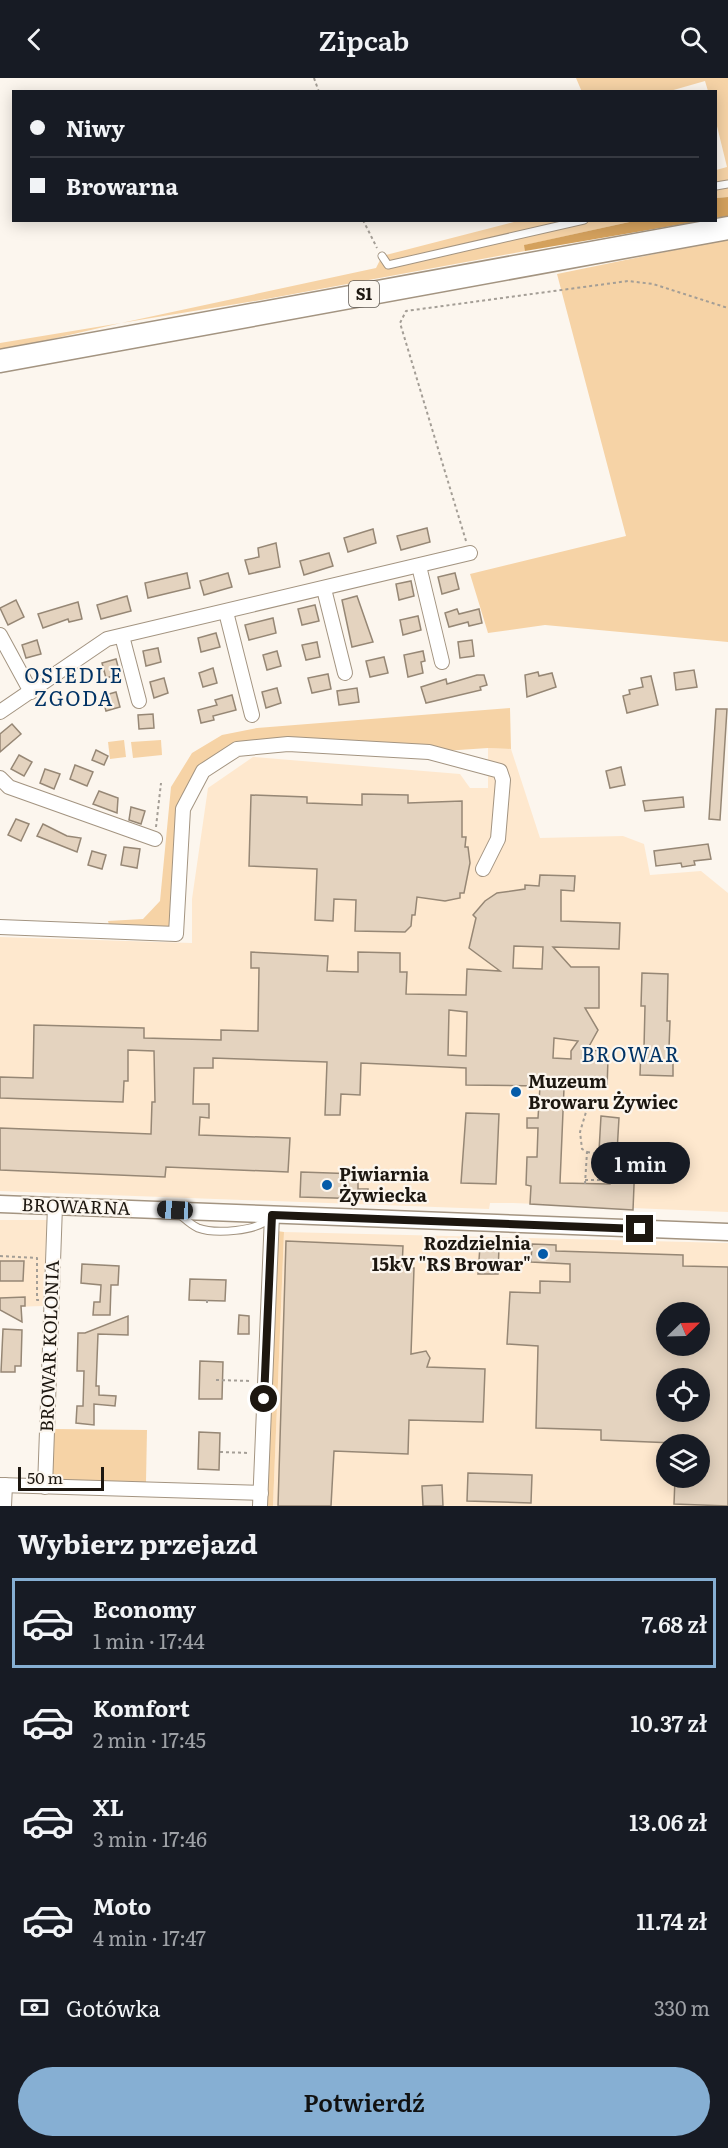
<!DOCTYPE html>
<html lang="pl">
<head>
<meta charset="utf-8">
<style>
  :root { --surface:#171b24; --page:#20242c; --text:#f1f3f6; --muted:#9ea1a6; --line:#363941; --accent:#86afd3 }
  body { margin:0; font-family:Literata,serif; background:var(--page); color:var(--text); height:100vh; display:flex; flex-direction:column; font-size:22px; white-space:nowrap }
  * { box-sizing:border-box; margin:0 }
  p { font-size:20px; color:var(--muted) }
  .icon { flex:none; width:33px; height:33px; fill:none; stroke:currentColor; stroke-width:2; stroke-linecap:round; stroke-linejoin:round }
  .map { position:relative; height:1428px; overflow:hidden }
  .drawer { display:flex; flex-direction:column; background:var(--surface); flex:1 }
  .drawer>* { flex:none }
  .guide { position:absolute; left:12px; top:12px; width:705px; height:132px; border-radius:0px; box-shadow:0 3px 15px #0003; display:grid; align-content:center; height:132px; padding:0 18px; background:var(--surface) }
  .needle { width:39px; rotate:67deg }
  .tools { position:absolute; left:656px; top:1224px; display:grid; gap:12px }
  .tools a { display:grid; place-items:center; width:54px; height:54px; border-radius:50%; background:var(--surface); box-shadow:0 3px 15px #0003; font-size:30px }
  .scale { position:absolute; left:18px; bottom:15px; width:86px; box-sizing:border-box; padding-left:6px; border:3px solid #1d1710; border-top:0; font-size:16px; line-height:21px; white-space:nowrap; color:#1d1710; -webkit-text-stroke:4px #fcf6ee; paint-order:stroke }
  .end { position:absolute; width:27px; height:27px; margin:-14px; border:8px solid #1d1710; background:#fff; box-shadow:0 0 0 3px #fff }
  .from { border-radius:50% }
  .bubble { position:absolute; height:42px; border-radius:21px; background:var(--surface); box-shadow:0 3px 15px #0003; font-size:20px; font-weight:600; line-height:42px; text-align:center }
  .car { position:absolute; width:18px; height:36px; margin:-18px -9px; border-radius:8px; box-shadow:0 0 4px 2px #0007; background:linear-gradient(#222 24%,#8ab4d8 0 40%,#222 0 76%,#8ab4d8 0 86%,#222 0) }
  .guide b { display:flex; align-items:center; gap:21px; height:57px; font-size:22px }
  .guide b+b { border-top:2px solid var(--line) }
  .guide i { width:15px; height:15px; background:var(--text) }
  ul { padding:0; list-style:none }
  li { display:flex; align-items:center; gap:18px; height:90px; margin:0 12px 9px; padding:0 6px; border:3px solid transparent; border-radius:0px }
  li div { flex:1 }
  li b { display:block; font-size:22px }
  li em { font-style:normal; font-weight:600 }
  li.current { border-color:var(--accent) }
  li>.icon { width:54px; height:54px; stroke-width:1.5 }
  h2 { padding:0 18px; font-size:27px; line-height:72px }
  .pay { display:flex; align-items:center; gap:15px; height:66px; padding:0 18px; font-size:22px }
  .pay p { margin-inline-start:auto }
  .cta { display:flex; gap:12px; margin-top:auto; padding:12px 18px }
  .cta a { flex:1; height:69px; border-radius:36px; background:var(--accent); color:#111; font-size:24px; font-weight:600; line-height:69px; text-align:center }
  header { display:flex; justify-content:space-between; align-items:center; height:78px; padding:0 18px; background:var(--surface); font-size:27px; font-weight:600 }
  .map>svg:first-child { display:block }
  .built { fill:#fee8ce; fill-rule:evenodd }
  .green { fill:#f6d3a6 }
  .water { fill:#d4a15d }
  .building { fill:#e4d3bf; stroke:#968775; stroke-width:1.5; fill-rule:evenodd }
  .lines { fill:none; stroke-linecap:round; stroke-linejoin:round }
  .service-casing { stroke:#a39481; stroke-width:9 }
  .minor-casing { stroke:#a39481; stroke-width:16 }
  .tertiary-casing { stroke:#a39481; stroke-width:19 }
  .trunk-casing { stroke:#a39481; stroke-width:25 }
  .path { stroke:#a49e96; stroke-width:2; stroke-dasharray:3 3; stroke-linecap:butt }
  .service { stroke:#fff; stroke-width:7 }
  .minor { stroke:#fff; stroke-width:14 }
  .tertiary { stroke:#fff; stroke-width:16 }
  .trunk { stroke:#fff; stroke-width:22 }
  .route { stroke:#1d1710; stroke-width:8 }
  .poi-dot { fill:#045ba9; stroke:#fcf6ee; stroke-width:2 }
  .labels { text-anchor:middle; stroke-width:4.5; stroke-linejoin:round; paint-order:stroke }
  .shield { fill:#fcf6ee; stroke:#605a53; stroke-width:1.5 }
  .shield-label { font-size:16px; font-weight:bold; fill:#1d1710 }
  .poi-label { font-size:18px; font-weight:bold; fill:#1d1710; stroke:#fcf6ee; text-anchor:start }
  .street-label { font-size:18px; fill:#1d1710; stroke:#fcf6ee }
  .neighbourhood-label { font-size:20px; letter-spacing:1.5px; fill:#003264; stroke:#fcf6ee }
</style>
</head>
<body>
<header><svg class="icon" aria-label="back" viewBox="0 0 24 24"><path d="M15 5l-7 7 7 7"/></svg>Zipcab<svg class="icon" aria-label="search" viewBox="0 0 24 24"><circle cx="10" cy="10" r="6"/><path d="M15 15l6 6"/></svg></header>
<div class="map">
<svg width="728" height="1428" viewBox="0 0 728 1428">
  <rect width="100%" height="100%" fill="#fcf6ee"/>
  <g class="built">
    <polygon points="488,670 511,671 540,760 623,758 644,766 650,797 701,793 728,815 728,1134 513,1125 490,1125 489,1131 0,1113 0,859 192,865 192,821 208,710 253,679 460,696 470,710 488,710"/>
    <polygon points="0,1142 47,1142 43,1228 12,1229 12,1235 0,1232"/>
    <path d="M284,1154L728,1165V1428H273ZM666,1234H699V1268H666ZM666,1300H699V1334H666ZM666,1366H699V1400H666Z"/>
  </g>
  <g class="green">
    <polygon points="576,0 728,0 728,119 716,120 716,92 727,89 716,44 716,14 708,13 705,3 670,13 582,14"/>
    <polygon points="518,143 634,143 525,167 525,173 261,222 121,245 0,273 0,265 121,245 376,190 382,178"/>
    <polygon points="728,161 728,564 545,547 488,555 470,496 626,458 557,196"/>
    <polygon points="510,630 511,671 488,670 429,674 237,671 203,693 183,731 176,856 111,854 108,843 143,841 160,823 171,709 192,675 222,657 257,650"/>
    <polygon points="124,662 126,679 110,681 108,664"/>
    <polygon points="161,662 162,677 133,680 131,664"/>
    <polygon points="277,1153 284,1154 273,1428 266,1428"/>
    <polygon points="53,1351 147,1352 146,1404 55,1403 52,1401"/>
  </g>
  <g class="water">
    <polygon points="728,119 728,138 716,140 716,120"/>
    <polygon points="634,143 701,143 525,173 524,167"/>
  </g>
  <g class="building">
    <polygon points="427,450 430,464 401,472 397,458"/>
    <polygon points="373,451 376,465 348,474 344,460"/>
    <polygon points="276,465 280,489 249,496 245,482 259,479 258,470"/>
    <polygon points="329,475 333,488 304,497 300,483"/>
    <polygon points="187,495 190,510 148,520 145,505"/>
    <polygon points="228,495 232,509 204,517 200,503"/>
    <polygon points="455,495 459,511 442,516 438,499"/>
    <polygon points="411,503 414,518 399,522 396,506"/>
    <polygon points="127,518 131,533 101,541 97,527"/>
    <polygon points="357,518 373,564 352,569 342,522"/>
    <polygon points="16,522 24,539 8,547 0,530"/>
    <polygon points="78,524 82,541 69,544 68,541 43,550 38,536"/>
    <polygon points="315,527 319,543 302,547 298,531"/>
    <polygon points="457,531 459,536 479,531 482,545 469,548 468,544 449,549 445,535"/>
    <polygon points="418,538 421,552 403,557 400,542"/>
    <polygon points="273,540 276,555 249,562 245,547"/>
    <polygon points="216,555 220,569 201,574 198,560"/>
    <polygon points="37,562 41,576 26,580 22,567"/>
    <polygon points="472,562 474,578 460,580 458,564"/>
    <polygon points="317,564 320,579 306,582 302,567"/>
    <polygon points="158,570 161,584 146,588 143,573"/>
    <polygon points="277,573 281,588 267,592 263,577"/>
    <polygon points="423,573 425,583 421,584 423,595 408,599 404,577"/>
    <polygon points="384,579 388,595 370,599 366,583"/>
    <polygon points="116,581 120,596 106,600 102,585"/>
    <polygon points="213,590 217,605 203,609 199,595"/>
    <polygon points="694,592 697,609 676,612 674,595"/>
    <polygon points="538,594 539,598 552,595 556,609 527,619 525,597"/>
    <polygon points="328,596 331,611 312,615 308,600"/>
    <polygon points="477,597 484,597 487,607 480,609 481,612 426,625 421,609 446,601 447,606"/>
    <polygon points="651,598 658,627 627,635 623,618 630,616 629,612 643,609 641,600"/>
    <polygon points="164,600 168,615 154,620 150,604"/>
    <polygon points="277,610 281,625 266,630 262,614"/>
    <polygon points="357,610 359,624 339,627 337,613"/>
    <polygon points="116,614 120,629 106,633 102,618"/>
    <polygon points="232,617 236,632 213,638 214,642 201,645 198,632 217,627 215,622"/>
    <polygon points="716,631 727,631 720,742 709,741"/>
    <polygon points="153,636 154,650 139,651 138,637"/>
    <polygon points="12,646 21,656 0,674 0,656"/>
    <polygon points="96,672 108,678 104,687 92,682"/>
    <polygon points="19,677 32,684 24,698 11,691"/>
    <polygon points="75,687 93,694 87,708 70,701"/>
    <polygon points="621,689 625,707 610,710 606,693"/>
    <polygon points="45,691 60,696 54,711 40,705"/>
    <polygon points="99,713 118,720 117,735 93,726"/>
    <polygon points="362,716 408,717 408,725 462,723 462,759 466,759 465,769 468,769 470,785 464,815 460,815 460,820 445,823 417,819 415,837 412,837 411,848 405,854 355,853 356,822 334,821 333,843 315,842 317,791 249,788 251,717 307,719 307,725 362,727"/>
    <polygon points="683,719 684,729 645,733 643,723"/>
    <polygon points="131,729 145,733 141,746 129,742"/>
    <polygon points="16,741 29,746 21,763 8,757"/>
    <polygon points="43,746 67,758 81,760 77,774 37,758"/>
    <polygon points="708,766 711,781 694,783 695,787 682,789 681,785 656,788 654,773"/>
    <polygon points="124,769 140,771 137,790 121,787"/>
    <polygon points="92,773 106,777 102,791 88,787"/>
    <path d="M540,797L575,798L574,813L561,812V843L620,845L619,871L553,869L571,889H599V930H585L598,952L587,972L607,973L608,981L607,1011L564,1010L560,1105L610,1106L611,1082L635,1083L633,1132L530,1126L531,1108L526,1107L527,1079H537L538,1050H527V1040H538L540,1008L466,1007V990L361,985L360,1017L341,1016L340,1037H325L327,984L213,980V990H194L193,1026H209V1040L200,1039L199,1057L290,1060L288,1094L166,1089L165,1099L0,1092V1050L151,1056L152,1024H155L154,973L128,972V1003H124L123,1024L0,1020V999L33,1000L34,947L144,950V960L221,962V952L258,953L259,890H251V874L328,878L327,893L358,894V874L400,875V894H407L406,916L466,917L467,891L500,893L469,870L476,840L473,837L485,823L497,815L525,811V807L539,808ZM514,868L543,869L542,891L513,890ZM449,932L467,934L466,978L448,977ZM554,960L578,963L571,973V981L553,980Z"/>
    <polygon points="642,895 668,896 667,943 670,943 669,970 673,971 673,998 640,997 641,970 644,970 645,928 641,928"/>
    <polygon points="466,1035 499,1036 496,1106 461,1105"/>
    <polygon points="601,1038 619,1040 617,1074 599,1073"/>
    <polygon points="301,1094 358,1096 358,1111 368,1111 367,1121 300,1119"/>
    <polygon points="286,1163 403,1168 402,1190 414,1190 411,1276 426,1273 430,1280 427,1289 485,1291 483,1344 409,1342 408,1376 334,1373 331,1428 278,1428"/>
    <path d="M532,1166L556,1167V1173L683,1177V1188L728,1189V1428L674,1426L675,1400H699V1366L601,1362V1352L536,1350L538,1268L507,1266L510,1214L540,1215V1203L570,1204V1186L531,1184ZM666,1234H699V1268H666ZM666,1300H699V1334H666Z"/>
    <polygon points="480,1168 499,1169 498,1196 478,1196"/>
    <polygon points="0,1183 24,1183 23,1203 0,1203"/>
    <polygon points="82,1186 119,1188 118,1207 111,1207 110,1237 93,1237 94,1224 100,1224 101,1207 81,1205"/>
    <polygon points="190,1201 226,1202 225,1223 189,1222"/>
    <polygon points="25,1219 25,1228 21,1228 22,1244 0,1232 0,1220"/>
    <polygon points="239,1237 249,1238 249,1256 238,1256"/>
    <polygon points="128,1238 128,1257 98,1256 96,1308 99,1308 99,1317 116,1318 115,1328 94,1326 94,1347 76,1345 77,1328 83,1328 84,1293 77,1293 78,1255 85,1255"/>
    <polygon points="3,1251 22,1252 21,1288 15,1288 15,1294 1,1294"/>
    <polygon points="200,1283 223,1284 222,1321 199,1321"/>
    <polygon points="199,1354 220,1355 219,1392 198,1391"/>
    <polygon points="468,1395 532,1397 531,1425 467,1423"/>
    <polygon points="442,1407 443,1428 423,1428 422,1408"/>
  </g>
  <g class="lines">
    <g class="service-casing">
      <g id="service">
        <polyline points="716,108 728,106"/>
        <polyline points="382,178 388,187 584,142"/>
        <path d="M179,1136C185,1141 191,1147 198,1150C214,1156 259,1154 270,1139"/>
      </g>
    </g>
    <g class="minor-casing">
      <g id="minor">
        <polyline points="419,488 442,584"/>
        <polyline points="324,511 345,595"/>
        <polyline points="226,534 252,637"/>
        <polyline points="0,557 31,614"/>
        <polyline points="122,558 139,623"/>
        <polyline points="0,634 107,561 470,475"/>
        <polyline points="0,700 9,709 155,761"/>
        <polyline points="0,849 176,856 183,731 203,693 237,671 288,666 429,674 500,693 503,702 498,761 483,791"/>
        <polyline points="0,1407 261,1415"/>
        <polyline points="45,1409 55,1128"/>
        <polyline points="4,1428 5,1407"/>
        <polyline points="260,1428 272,1137"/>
      </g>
    </g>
    <g class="tertiary-casing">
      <polyline id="tertiary" points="0,1126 728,1154"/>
    </g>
    <g class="trunk-casing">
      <polyline id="trunk" points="0,283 728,150"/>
    </g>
    <g class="path">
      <polyline points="314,0 319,14"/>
      <polyline points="363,142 377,170"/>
      <polyline points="466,463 400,245 406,233 628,203 653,206 728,230"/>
      <polyline points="156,749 161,705"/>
      <polyline points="587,1074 606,1077 605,1092 611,1092"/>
      <polyline points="585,1102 605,1102 605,1092"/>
      <polyline points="585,1106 587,1074 582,1071 580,1054 589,1024"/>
      <polyline points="0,1178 37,1180 37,1222 41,1222"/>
      <polyline points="207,1222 207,1228"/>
      <polyline points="216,1302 252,1303"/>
      <polyline points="220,1374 250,1375"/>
    </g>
    <use href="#service" class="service"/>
    <use href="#minor" class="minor"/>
    <use href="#tertiary" class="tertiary"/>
    <use href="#trunk" class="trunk"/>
  </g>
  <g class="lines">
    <polyline class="route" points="264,1321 272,1137 640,1151"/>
  </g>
  <g class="poi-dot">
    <circle cx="516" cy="1014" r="6"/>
    <circle cx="327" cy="1107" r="6"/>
    <circle cx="543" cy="1176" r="6"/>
  </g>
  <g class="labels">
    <rect class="shield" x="349" y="203" width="30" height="26" rx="4.5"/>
    <g class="shield-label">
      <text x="364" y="222">S1</text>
    </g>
    <g class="poi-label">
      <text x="528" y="1010">Muzeum<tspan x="528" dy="21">Browaru Żywiec</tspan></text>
      <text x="339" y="1103">Piwiarnia<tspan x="339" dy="21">Żywiecka</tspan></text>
      <text x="531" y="1172" text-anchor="end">Rozdzielnia<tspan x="531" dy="21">15kV "RS Browar"</tspan></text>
    </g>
    <g class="street-label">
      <text transform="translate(76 1129) rotate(2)" y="6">BROWARNA</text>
      <text transform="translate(50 1268) rotate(-88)" y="6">BROWAR KOLONIA</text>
    </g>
    <g class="neighbourhood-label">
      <text x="74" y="605">OSIEDLE<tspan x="74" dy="23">ZGODA</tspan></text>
      <text x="631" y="984">BROWAR</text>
    </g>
  </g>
</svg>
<div class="tools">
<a><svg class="needle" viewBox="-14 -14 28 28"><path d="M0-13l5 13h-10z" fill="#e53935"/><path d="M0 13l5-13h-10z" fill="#9ea1a6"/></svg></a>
<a><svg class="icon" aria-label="locate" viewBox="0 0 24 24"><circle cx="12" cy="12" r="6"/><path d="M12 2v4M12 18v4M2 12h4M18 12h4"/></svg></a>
<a><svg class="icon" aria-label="layers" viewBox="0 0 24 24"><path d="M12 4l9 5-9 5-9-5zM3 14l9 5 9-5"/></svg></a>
</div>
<div class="scale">50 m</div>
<i class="end from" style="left:264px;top:1321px"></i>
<i class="end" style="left:640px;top:1151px"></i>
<div class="bubble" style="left:591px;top:1064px;width:99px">1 min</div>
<i class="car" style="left:175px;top:1132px;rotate:273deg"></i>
<div class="guide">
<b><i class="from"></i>Niwy</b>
<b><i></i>Browarna</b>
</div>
</div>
<section class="drawer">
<h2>Wybierz przejazd</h2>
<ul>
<li class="current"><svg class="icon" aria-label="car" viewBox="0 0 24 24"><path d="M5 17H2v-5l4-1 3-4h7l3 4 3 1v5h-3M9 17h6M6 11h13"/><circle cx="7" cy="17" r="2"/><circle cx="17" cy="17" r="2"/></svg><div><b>Economy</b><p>1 min · 17:44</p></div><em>7.68 zł</em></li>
<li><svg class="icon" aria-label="car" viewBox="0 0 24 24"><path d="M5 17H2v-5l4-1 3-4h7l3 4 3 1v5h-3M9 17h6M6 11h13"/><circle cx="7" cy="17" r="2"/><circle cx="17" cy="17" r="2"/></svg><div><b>Komfort</b><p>2 min · 17:45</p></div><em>10.37 zł</em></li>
<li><svg class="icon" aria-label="car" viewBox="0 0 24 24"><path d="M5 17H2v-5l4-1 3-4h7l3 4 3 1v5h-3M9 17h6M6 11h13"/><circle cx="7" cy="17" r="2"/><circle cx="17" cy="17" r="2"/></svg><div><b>XL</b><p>3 min · 17:46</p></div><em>13.06 zł</em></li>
<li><svg class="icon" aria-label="car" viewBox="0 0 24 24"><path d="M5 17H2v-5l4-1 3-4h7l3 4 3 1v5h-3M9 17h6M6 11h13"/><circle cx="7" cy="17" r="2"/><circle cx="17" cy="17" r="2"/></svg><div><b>Moto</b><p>4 min · 17:47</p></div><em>11.74 zł</em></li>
</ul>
<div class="pay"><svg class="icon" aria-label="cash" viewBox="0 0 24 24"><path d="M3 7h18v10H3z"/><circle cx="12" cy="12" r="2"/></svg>Gotówka<p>330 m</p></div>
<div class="cta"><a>Potwierdź</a></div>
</section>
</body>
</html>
